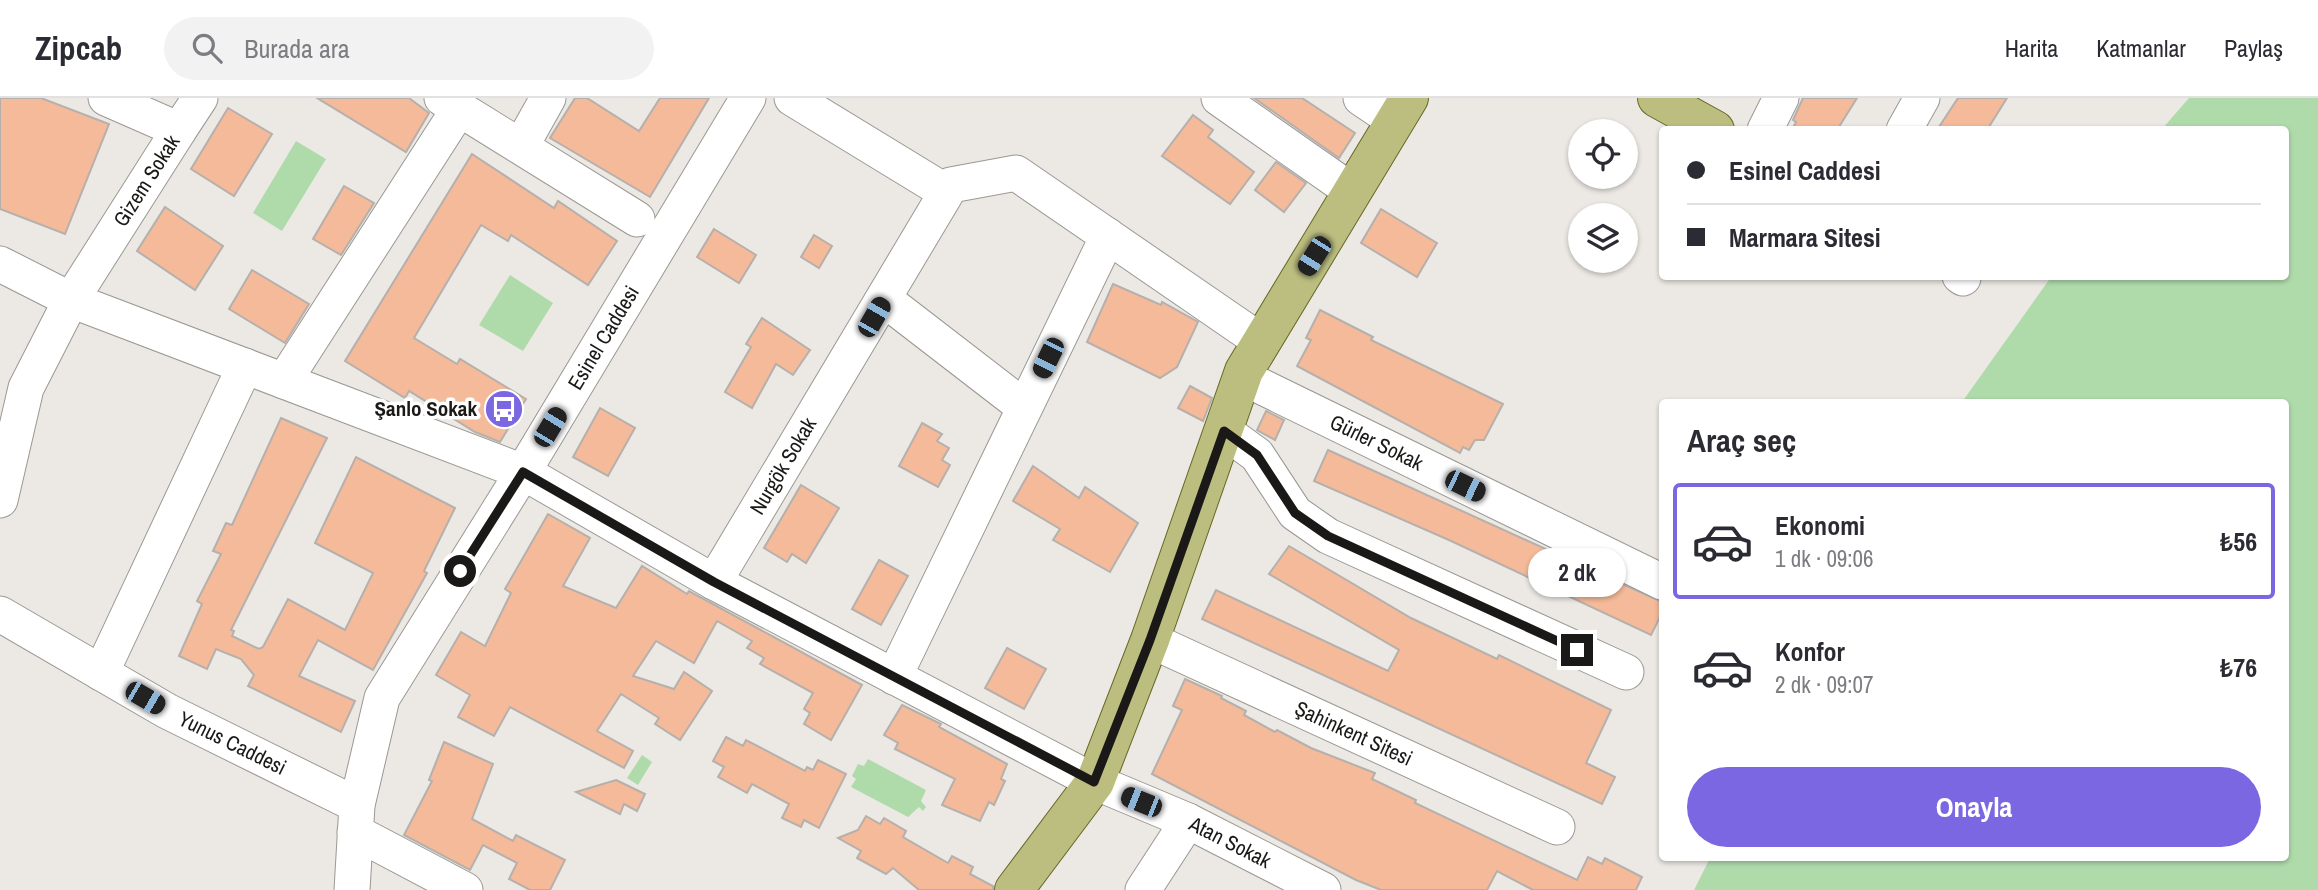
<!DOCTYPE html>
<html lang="tr">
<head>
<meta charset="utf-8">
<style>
  :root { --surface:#fff; --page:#f2f2f3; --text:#2b2b33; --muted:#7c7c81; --line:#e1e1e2; --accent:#7c67e2 }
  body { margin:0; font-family:"Archivo Narrow",sans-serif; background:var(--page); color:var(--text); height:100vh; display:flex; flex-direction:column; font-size:26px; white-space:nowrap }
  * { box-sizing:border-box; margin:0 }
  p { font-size:23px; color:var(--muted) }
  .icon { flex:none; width:38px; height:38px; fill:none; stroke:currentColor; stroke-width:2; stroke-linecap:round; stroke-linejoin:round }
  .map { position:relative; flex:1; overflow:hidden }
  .side { position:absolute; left:1659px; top:301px; width:630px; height:462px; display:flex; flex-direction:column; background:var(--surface); border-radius:7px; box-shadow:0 2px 5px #0004 }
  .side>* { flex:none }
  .top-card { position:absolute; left:1659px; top:28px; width:630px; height:154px; border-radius:7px; box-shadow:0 2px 5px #0004; display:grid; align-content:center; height:154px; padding:0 28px; background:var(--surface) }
  .fabs { position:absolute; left:1568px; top:21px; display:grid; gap:14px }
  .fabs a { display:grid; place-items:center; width:70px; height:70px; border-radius:50%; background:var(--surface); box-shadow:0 2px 5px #0004; font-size:35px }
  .end { position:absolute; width:32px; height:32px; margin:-16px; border:9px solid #1a1917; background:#fff; box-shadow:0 0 0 4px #fff }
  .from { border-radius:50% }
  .bubble { position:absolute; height:49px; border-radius:24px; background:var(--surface); box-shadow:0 2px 5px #0004; font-size:23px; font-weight:800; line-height:49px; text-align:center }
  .car { position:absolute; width:21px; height:42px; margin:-21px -10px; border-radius:9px; box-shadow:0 0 5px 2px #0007; background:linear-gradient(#222 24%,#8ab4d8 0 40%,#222 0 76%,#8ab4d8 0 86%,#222 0) }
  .top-card b { display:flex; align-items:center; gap:24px; height:66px; font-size:26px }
  .top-card b+b { border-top:2px solid var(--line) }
  .top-card i { width:18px; height:18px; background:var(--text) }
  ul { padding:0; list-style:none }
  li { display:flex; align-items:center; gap:21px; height:116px; margin:0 14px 10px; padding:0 14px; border:4px solid transparent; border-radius:7px }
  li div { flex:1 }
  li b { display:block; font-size:26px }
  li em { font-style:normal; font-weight:800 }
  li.selected { border-color:var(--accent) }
  li>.icon { width:63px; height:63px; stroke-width:1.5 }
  h2 { padding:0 28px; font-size:32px; line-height:84px }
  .button { display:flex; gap:14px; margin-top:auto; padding:14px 28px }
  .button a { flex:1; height:80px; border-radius:42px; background:var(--accent); color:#fff; font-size:28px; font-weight:800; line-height:80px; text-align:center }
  header { display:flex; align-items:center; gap:42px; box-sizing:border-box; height:98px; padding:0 35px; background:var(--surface); border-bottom:2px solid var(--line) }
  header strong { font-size:33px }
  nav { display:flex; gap:38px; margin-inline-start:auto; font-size:24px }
  .search { width:490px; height:63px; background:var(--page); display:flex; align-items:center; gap:18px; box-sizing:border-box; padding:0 24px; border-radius:38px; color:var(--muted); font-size:26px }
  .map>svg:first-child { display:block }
  .water { fill:#afdbab }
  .building { fill:#f4ba9a; stroke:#b6b0ad; stroke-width:2 }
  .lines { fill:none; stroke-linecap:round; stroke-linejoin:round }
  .minor-casing { stroke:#9b9893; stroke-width:37 }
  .major-casing { stroke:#666824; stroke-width:40 }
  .minor { stroke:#fff; stroke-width:35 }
  .major { stroke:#bcbe80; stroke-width:38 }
  .route { stroke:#1a1917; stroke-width:9 }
  .labels { text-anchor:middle; stroke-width:7; stroke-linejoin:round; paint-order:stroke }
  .street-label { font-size:21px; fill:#1a1917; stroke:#fff }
  .poi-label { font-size:21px; font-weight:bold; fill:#1a1917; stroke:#fff; text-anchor:end }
</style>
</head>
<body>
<header>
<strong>Zipcab</strong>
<div class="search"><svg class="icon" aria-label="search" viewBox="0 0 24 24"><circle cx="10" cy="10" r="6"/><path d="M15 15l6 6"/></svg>Burada ara</div>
<nav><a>Harita</a><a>Katmanlar</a><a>Paylaş</a></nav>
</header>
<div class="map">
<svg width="2318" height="792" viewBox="0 0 2318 792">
  <rect width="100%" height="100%" fill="#ece9e4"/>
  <g class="water">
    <polygon points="2189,0 2318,0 2318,792 1694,792 1710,760 2286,760 2286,304 1962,304 2051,179 2286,178 2286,32 2162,31"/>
    <polygon points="296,43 326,61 282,133 253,115"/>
    <polygon points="510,177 553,205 523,253 479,227"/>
    <polygon points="642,657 652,664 638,687 627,680"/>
    <polygon points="868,661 926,692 921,703 926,709 923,713 919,709 908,719 851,689 856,681 852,678 858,666 864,668"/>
  </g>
  <g class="building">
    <polygon points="0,0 41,0 109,26 65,136 0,111"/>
    <polygon points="317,0 409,0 429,15 406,54"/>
    <polygon points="575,0 587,0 639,33 660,0 709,0 650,99 550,40"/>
    <polygon points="1254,0 1302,0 1355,35 1339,60"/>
    <polygon points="1803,0 1857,0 1837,32 1792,32 1796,24 1793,22"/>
    <polygon points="1958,0 2007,0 1987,32 1937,32"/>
    <polygon points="228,10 272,36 234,98 191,71"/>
    <polygon points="1193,17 1213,32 1208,39 1254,74 1230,106 1162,58"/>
    <polygon points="472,56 554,110 558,103 617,143 588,187 511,137 508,143 481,127 414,240 457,266 460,261 526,301 500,344 475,334 409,293 405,300 345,263"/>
    <polygon points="1276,64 1306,85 1284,114 1255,92"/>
    <polygon points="344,88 374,105 341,157 313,141"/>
    <polygon points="165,109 223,148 195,192 137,153"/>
    <polygon points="1381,111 1437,145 1417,179 1361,145"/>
    <polygon points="714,131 756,157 739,185 697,159"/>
    <polygon points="814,137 832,148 819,170 801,159"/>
    <polygon points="252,172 309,206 285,245 229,211"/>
    <polygon points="1113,186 1161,207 1162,204 1198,224 1177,269 1160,280 1087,244"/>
    <polygon points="1320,212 1373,239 1371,242 1503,306 1484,342 1475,342 1469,352 1463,349 1460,355 1297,268 1311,242 1306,240"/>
    <polygon points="762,220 810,252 793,277 776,266 752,310 725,294 751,249 746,246"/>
    <polygon points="1190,288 1212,300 1203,323 1178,310"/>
    <polygon points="600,310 635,330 608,378 573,359"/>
    <polygon points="1266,313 1284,322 1275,342 1257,332"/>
    <polygon points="281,320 327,340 231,532 234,533 232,538 259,551 263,549 288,501 345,532 373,475 315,445 356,359 455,410 424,473 427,475 373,572 318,542 299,578 355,603 341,634 248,588 254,577 241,561 216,551 207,571 179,558 202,506 197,503 221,456 213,453 226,425 232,427"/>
    <polygon points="922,325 942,336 937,343 949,350 942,362 950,367 938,389 899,368"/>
    <polygon points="1328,352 1662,504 1662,515 1651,537 1449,442 1314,383"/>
    <polygon points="1033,368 1079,400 1085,389 1138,425 1110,474 1053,442 1060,431 1013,403"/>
    <polygon points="801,387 839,410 806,465 792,456 787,464 764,450"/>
    <polygon points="548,416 590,440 563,488 616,510 642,468 687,496 689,493 862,587 831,642 804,626 810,615 804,611 813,595 760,566 764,560 747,550 752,543 717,523 694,565 656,543 633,578 674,591 684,574 712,593 680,642 655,626 659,620 621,596 597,633 633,653 624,670 510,609 494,638 458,619 470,597 436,577 461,534 485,548 511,495 505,491"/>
    <polygon points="1289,448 1411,520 1497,561 1499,557 1611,612 1586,665 1615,679 1602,706 1202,521 1216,492 1388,573 1399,552 1269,476"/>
    <polygon points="879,462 908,478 881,527 852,511"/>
    <polygon points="1007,550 1046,571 1024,611 985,590"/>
    <polygon points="1185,581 1222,598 1221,600 1246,613 1244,617 1275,634 1277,632 1311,650 1375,675 1372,681 1416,702 1415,705 1577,782 1588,759 1602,766 1605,760 1642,779 1636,792 1533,792 1497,773 1487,792 1381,792 1356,782 1152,676 1182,612 1173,608"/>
    <polygon points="902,607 941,626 939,629 1007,666 1001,681 1005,683 994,707 989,704 980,723 942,707 955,681 895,651 898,645 884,637"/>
    <polygon points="726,639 743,648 746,642 805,673 807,669 813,672 818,662 846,676 819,730 804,722 801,729 782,720 789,706 752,686 747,695 718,679 724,669 713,663"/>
    <polygon points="444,644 493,666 472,721 513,743 516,737 565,762 550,792 530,792 509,781 517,765 483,747 470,772 404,737 432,683 429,682"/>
    <polygon points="616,682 645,696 637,713 624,706 620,716 576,694"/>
    <polygon points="866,718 880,726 884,720 906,733 903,739 948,765 952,758 973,769 970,776 993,788 993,792 919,792 893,770 886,776 857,760 861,753 838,740 858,732"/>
  </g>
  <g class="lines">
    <g class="minor-casing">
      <g id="minor">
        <polyline points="442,0 637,121"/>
        <polyline points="792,0 946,94"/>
        <polyline points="1219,0 1353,94"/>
        <polyline points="1361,0 1395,23"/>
        <polyline points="179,32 200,0"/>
        <polyline points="1765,32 1781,0"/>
        <polyline points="1904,32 1922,0"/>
        <polyline points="529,34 548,0"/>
        <path id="s1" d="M0,166L71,202L523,374L714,484L1095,684L1188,723L1323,792"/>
        <polyline points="1960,178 1963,180"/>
        <polyline points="884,201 1024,309"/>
        <path id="s2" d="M1244,273L1242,279L1662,484"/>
        <polyline points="284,283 459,11"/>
        <polyline points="1224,333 1257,357 1295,415 1328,438 1626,574"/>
        <path id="s3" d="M0,402L26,290L71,202L179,32L106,0"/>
        <path id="s4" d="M714,484L951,87L1016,75L1262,244"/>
        <path id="s5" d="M0,516L167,613L357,707"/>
        <path id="s6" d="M1150,542L1557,729"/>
        <polyline points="101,575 245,268"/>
        <polyline points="894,579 1108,138"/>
        <polyline points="355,734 465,792"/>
        <path id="s7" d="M352,792L357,707L382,600L523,374L748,0"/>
        <polyline points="1143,792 1188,723"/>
      </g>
    </g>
    <g class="major-casing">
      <g id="major">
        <polyline points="1657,0 1715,32"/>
        <polyline points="1014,792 1095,684 1150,542 1244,273 1409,0"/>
      </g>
    </g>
    <use href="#minor" class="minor"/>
    <use href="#major" class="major"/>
  </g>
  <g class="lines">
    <polyline class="route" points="460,473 523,374 714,484 1094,684 1150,542 1224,333 1257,357 1295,415 1328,438 1577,552"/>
  </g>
  <defs>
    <g id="bus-disc" transform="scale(2.0125)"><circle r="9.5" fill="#7c67e2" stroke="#fff"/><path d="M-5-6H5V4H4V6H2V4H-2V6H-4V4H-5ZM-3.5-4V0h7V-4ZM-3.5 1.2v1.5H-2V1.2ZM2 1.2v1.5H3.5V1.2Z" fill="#fff"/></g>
  </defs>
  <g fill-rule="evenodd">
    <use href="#bus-disc" x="504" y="311"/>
  </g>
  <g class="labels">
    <g class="street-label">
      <text dy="7" stroke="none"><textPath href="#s3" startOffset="355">Gizem Sokak</textPath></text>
      <text dy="7" stroke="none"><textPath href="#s7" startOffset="618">Esinel Caddesi</textPath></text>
      <text dy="7" stroke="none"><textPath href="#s2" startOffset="156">Gürler Sokak</textPath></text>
      <text dy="7" stroke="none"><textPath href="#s4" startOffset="135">Nurgök Sokak</textPath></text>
      <text dy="7" stroke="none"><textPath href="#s6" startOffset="224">Şahinkent Sitesi</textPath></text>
      <text dy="7" stroke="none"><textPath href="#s5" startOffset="266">Yunus Caddesi</textPath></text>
      <text dy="7" stroke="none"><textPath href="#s1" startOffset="1362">Atan Sokak</textPath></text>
    </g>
    <g class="poi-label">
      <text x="477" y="318">Şanlo Sokak</text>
    </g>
  </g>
</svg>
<div class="fabs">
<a><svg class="icon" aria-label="locate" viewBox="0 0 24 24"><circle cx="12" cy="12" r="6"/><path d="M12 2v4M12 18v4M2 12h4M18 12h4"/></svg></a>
<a><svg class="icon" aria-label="layers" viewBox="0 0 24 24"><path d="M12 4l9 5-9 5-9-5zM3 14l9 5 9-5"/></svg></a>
</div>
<i class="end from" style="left:460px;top:473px"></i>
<i class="end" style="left:1577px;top:552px"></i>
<div class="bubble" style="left:1528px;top:450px;width:98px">2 dk</div>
<i class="car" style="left:1314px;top:158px;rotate:212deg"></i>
<i class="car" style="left:874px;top:219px;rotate:30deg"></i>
<i class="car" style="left:1048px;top:260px;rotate:206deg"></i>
<i class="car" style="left:550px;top:329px;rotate:31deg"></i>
<i class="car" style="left:1465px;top:388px;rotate:116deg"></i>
<i class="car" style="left:145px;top:600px;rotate:120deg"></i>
<i class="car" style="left:1141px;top:704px;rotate:292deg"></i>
<div class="top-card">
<b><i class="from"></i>Esinel Caddesi</b>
<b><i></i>Marmara Sitesi</b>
</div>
<section class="side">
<h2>Araç seç</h2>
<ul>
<li class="selected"><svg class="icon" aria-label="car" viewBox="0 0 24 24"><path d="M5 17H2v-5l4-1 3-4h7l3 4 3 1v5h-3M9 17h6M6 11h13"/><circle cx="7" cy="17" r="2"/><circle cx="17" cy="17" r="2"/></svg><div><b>Ekonomi</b><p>1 dk · 09:06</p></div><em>₺56</em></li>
<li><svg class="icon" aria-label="car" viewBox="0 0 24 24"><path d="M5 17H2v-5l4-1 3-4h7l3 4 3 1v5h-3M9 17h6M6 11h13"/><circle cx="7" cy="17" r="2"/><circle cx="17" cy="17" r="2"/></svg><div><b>Konfor</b><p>2 dk · 09:07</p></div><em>₺76</em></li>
</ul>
<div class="button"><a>Onayla</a></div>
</section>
</div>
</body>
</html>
